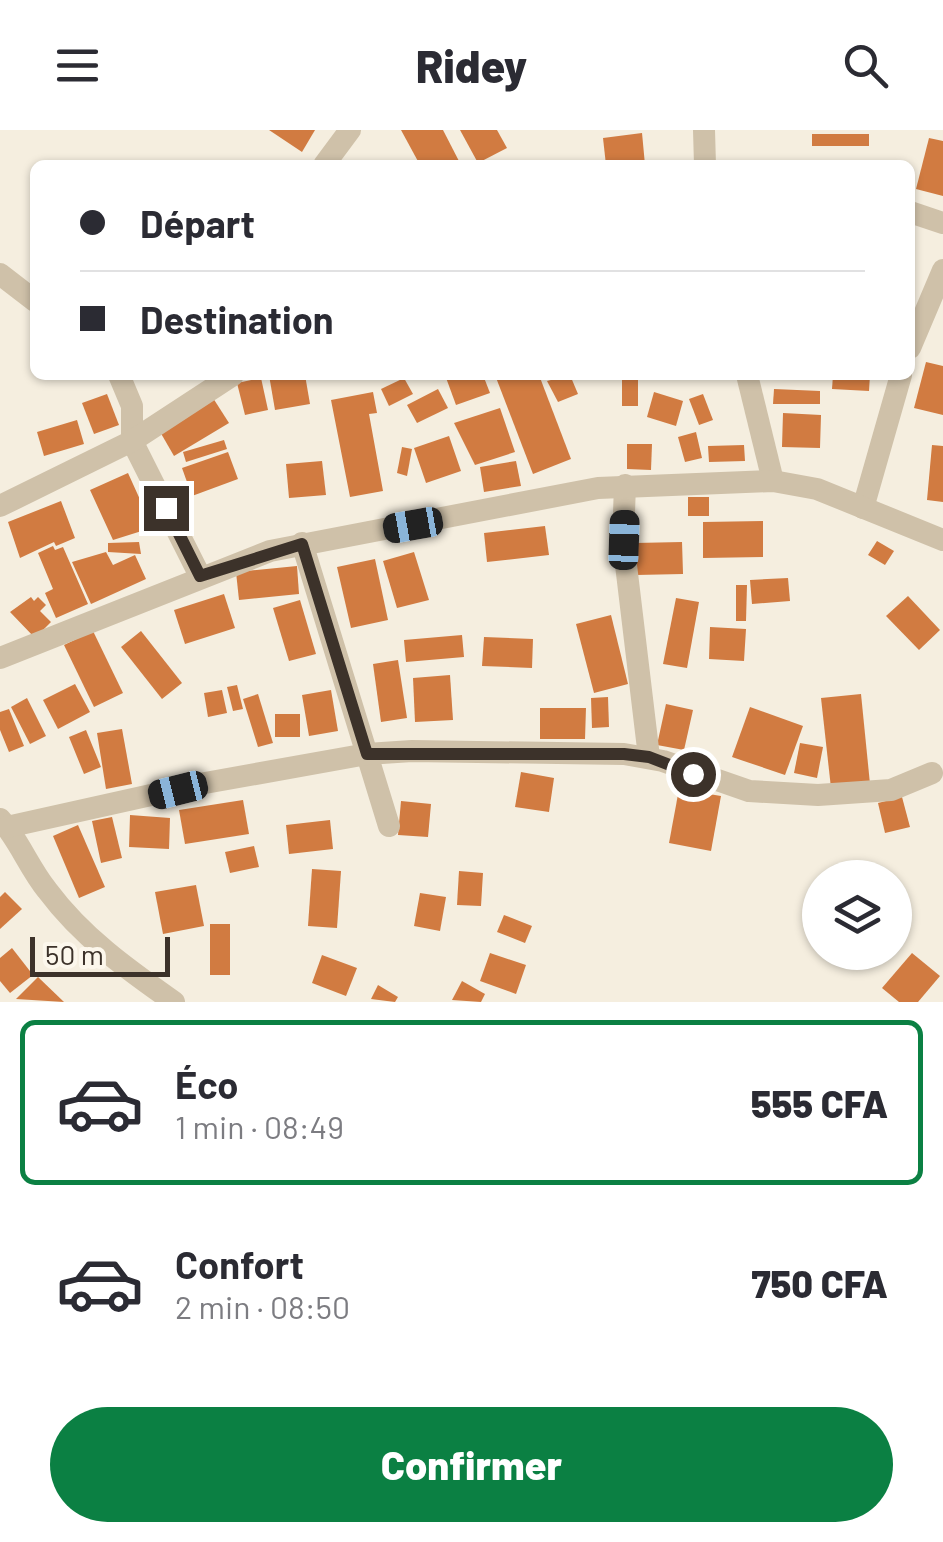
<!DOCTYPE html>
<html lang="fr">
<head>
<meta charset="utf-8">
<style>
  :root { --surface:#fff; --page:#f2f2f3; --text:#2b2b33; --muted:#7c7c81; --line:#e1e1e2; --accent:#0b8043 }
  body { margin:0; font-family:Barlow,sans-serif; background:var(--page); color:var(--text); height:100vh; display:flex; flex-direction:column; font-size:38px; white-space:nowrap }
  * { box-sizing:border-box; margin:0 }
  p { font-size:32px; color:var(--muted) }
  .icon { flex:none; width:55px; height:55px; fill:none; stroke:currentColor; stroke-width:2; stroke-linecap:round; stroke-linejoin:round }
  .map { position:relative; height:872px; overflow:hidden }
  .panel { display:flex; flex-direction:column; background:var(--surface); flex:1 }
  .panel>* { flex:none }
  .guide { position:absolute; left:30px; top:30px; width:885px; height:220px; border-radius:15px; box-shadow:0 2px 8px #0004; display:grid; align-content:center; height:220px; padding:0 50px; background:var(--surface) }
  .controls { position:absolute; left:802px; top:730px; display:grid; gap:20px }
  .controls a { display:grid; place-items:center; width:110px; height:110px; border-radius:50%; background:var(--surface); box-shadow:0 2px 8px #0004; font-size:50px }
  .scale { position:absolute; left:30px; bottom:25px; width:140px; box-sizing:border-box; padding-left:10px; border:5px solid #3c322a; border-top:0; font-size:28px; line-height:35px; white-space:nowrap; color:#3c322a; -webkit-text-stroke:8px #fcf7ec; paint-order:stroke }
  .end { position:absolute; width:45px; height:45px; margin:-22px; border:12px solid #3c322a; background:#fff; box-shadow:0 0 0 5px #fff }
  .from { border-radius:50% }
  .car { position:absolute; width:30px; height:60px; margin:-30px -15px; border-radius:12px; box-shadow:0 0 8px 2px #0007; background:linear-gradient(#222 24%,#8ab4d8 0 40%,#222 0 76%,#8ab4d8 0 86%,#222 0) }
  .guide b { display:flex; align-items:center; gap:35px; height:95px; font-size:38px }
  .guide b+b { border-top:2px solid var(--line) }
  .guide i { width:25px; height:25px; background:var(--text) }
  ul { padding:18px 0 0; list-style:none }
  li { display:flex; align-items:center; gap:30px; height:165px; margin:0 20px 15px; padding:0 30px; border:5px solid transparent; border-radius:15px }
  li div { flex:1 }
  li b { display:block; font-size:38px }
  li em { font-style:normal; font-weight:800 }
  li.active { border-color:var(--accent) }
  li>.icon { width:90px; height:90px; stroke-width:1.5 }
  .action { display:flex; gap:20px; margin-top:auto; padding:20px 50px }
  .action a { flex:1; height:115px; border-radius:60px; background:var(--accent); color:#fff; font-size:40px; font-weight:800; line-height:115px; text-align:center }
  header { display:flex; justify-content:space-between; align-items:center; height:130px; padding:0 50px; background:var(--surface); font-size:45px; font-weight:800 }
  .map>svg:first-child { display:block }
  .building { fill:#d17b41 }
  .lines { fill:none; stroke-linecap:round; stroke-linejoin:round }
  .minor { stroke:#cfc1a9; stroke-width:22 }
  .route { stroke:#3c322a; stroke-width:12 }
</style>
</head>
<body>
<header><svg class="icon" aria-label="menu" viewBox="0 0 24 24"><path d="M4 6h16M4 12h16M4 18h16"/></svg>Ridey<svg class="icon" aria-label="search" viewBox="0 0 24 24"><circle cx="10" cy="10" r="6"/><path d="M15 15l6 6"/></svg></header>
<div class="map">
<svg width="943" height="872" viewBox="0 0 943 872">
  <rect width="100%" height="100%" fill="#f5eedf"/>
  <g class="building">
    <polygon points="269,0 315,0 302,22"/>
    <polygon points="401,0 443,0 461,35 420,35"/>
    <polygon points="460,0 497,0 507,18 478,33"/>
    <polygon points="642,3 645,35 606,35 603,8"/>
    <rect x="812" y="4" width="57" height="12"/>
    <polygon points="929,8 943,11 943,66 916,59"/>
    <polygon points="926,232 943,236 943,285 914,278"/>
    <polygon points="269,245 305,245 310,274 275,280"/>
    <polygon points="445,245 483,245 490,263 456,275"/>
    <polygon points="495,245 539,245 571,329 533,344"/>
    <polygon points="570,245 578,264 558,272 547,251"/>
    <rect x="622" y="245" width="16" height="31"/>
    <polygon points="833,245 870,245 869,261 832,259"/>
    <polygon points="261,248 268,280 245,285 237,253"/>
    <polygon points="404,248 413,264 389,276 381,259"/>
    <polygon points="438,259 448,278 417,293 407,275"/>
    <polygon points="774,259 820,261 820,274 773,274"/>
    <polygon points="373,262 377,283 369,284 383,361 350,367 331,270"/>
    <polygon points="654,262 683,271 676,296 647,287"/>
    <polygon points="107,264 119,295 94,304 82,273"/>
    <polygon points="703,264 713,290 699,295 689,269"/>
    <polygon points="213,268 229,293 174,326 159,300"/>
    <polygon points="500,278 515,322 475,335 454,293"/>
    <polygon points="783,283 821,285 820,318 782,317"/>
    <polygon points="77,290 84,314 44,326 37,302"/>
    <polygon points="696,302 702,328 685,332 678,307"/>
    <polygon points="449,306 461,341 426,353 414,318"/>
    <polygon points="224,310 227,319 186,332 183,322"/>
    <polygon points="627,314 652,314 651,340 627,339"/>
    <polygon points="744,315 745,331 709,332 708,316"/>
    <polygon points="932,315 943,316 943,372 927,370"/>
    <polygon points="402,317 412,319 407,346 397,343"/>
    <polygon points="228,322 238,349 192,366 182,338"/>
    <polygon points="322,331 326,365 289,368 286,334"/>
    <polygon points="516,331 521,356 484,362 480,337"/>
    <polygon points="128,343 147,385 143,387 148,399 113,410 90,360"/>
    <rect x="688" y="367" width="21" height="19"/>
    <polygon points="61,371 75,408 56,416 54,412 20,428 8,392"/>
    <polygon points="763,391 763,427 703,428 703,392"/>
    <polygon points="545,396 549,425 487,432 484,403"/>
    <polygon points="877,411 894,421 885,435 868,425"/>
    <polygon points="139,412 141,424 108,422 108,413"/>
    <polygon points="682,412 683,444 636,445 635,413"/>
    <polygon points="53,416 55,420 63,417 88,474 56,488 45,463 53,459 38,423"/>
    <polygon points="106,422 113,435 135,425 146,449 91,474 72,432"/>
    <polygon points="414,422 429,470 397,478 383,431"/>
    <polygon points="375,429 388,490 351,498 337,437"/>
    <polygon points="297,436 299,464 239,470 236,442"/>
    <polygon points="788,448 790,471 752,474 750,450"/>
    <polygon points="736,455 747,455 746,491 736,491"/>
    <polygon points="224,464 235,498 185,514 174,480"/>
    <polygon points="908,466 940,500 919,520 886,486"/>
    <polygon points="31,467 34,471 38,467 46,475 40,481 51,492 35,508 10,482"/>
    <polygon points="676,468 699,472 687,538 663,534"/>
    <polygon points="300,470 316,524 289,531 273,478"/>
    <polygon points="611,485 628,554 594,563 576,494"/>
    <polygon points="710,497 746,499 744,531 709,529"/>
    <polygon points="93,501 123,563 94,577 64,515"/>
    <polygon points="141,501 182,553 162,569 121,517"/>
    <polygon points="462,505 464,527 406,532 404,510"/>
    <polygon points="484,507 533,509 532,538 482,536"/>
    <polygon points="398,530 407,588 381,592 373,534"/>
    <polygon points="450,545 453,590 415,592 413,548"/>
    <polygon points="75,554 90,582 58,599 43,570"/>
    <polygon points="237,555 243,579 233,581 227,557"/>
    <polygon points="222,560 227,583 208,587 204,563"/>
    <polygon points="331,560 338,601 309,606 302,565"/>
    <polygon points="258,564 273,613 258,617 243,569"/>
    <polygon points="861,564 870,654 831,658 821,568"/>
    <polygon points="608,567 609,597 592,598 591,568"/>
    <polygon points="27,568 46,606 30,614 11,577"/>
    <polygon points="666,574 693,580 684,620 657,615"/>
    <polygon points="750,577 803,596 785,645 732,627"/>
    <polygon points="540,578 586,578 585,609 540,609"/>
    <polygon points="9,579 24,616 9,622 0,600 0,582"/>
    <rect x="275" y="584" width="25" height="23"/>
    <polygon points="122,599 132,654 106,659 97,603"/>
    <polygon points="86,600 101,637 84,644 69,607"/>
    <polygon points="800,613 823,617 817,648 794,643"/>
    <polygon points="521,642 554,648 549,682 515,677"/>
    <polygon points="679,659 721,666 711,721 669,713"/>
    <polygon points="902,667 910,697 885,703 878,673"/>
    <polygon points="243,670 249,704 185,714 179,680"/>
    <polygon points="401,671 431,674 428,707 398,705"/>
    <polygon points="130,685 170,688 169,719 129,717"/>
    <polygon points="112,687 122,728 101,733 92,691"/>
    <polygon points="330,690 333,719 289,724 286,695"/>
    <polygon points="78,695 105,757 79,768 53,706"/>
    <polygon points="254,716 259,737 230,743 225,722"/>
    <polygon points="312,739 341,741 337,798 308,796"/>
    <polygon points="459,741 483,743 481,776 457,775"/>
    <polygon points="196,755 204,796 163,804 155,762"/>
    <polygon points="5,762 22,779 0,799 0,767"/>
    <polygon points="420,763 446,767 440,801 414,796"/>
    <polygon points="504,785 532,796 525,813 497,802"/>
    <rect x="210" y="794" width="20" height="51"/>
    <polygon points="12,818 33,845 10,863 0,851 0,828"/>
    <polygon points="490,823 526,835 516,864 480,851"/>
    <polygon points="912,823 940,846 918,872 899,872 882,858"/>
    <polygon points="322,825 357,838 346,866 312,853"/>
    <polygon points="38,847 64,872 16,869"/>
    <polygon points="462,851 485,864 481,872 452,870"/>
    <polygon points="378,855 398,867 395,872 371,869"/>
  </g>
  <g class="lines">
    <g class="minor">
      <polyline points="704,0 705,35"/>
      <polyline points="324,35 350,0"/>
      <polyline points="910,82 943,93"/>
      <polyline points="0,144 35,171"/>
      <polyline points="910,218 943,140"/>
      <polyline points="119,245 132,276 132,311 200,446"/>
      <polyline points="747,245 773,351"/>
      <polyline points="625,355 623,410 649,627"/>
      <polyline points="0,376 132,311 233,245"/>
      <polyline points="863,378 901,245"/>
      <polyline points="302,413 389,696"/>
      <polyline points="0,528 270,421 598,358 773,351 817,359 943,410"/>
      <path d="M0,689C19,710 29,738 47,760C82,807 127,839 174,872"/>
      <polyline points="7,697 205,653 367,624 412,621 624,624 663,631 749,661 818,665 891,660 932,643"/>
    </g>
  </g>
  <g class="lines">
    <polyline class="route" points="166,378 200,446 302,414 367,624 624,624 649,627 693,644"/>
  </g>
</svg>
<div class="controls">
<a><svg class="icon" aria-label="layers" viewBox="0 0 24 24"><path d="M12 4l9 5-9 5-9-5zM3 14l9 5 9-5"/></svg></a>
</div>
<div class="scale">50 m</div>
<i class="end from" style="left:693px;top:644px"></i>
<i class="end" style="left:166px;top:378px"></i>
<i class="car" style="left:413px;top:395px;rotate:260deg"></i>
<i class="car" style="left:624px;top:410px;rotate:2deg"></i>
<i class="car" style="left:178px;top:660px;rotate:256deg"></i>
<div class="guide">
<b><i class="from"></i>Départ</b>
<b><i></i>Destination</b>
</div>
</div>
<section class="panel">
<ul>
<li class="active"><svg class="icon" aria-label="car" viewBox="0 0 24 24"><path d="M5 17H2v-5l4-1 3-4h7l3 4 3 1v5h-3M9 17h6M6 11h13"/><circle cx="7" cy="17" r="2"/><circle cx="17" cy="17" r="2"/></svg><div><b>Éco</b><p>1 min · 08:49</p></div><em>555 CFA</em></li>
<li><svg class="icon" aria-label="car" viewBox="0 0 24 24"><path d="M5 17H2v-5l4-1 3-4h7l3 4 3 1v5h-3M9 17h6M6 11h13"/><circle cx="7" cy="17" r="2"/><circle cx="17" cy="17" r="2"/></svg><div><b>Confort</b><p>2 min · 08:50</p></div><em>750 CFA</em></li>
</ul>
<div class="action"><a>Confirmer</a></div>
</section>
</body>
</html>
